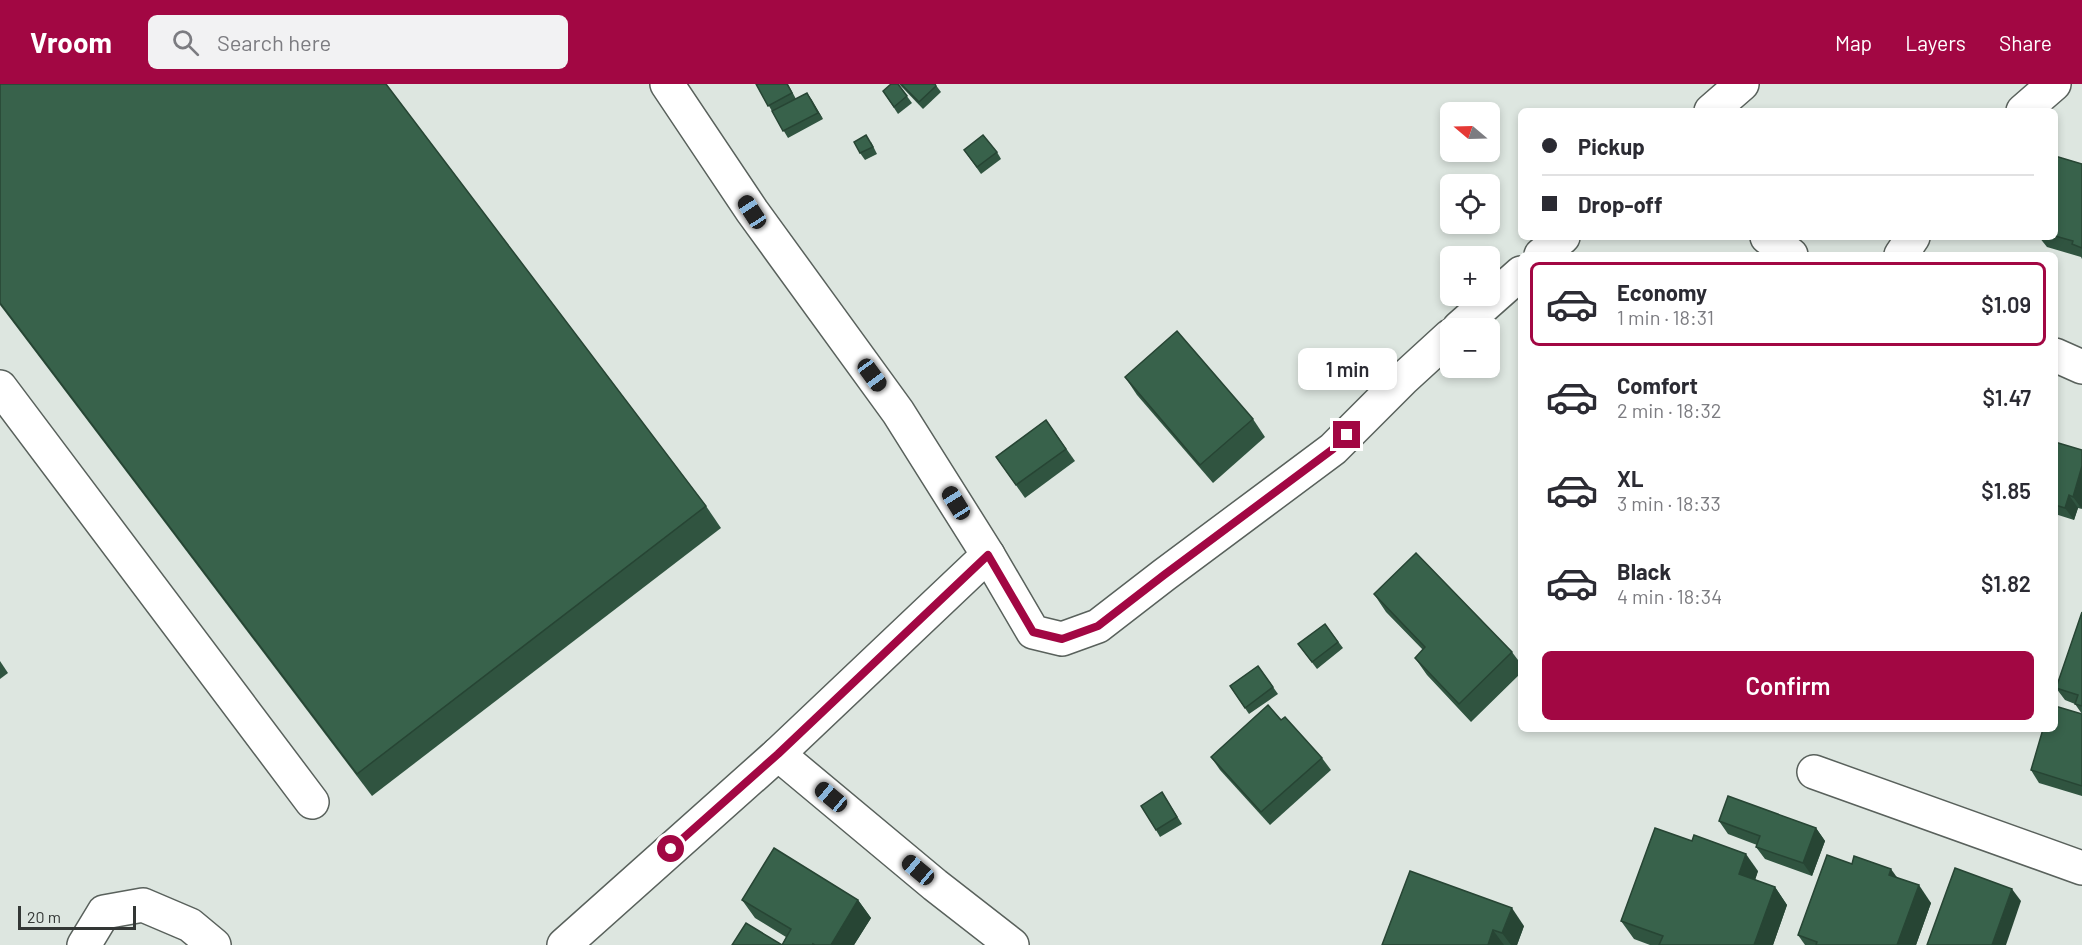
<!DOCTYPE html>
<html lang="en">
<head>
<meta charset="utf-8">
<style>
  :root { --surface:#fff; --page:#f2f2f3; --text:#2b2b33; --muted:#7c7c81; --line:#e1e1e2; --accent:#a20743 }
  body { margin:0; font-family:Barlow,sans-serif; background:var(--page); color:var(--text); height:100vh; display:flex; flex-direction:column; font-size:22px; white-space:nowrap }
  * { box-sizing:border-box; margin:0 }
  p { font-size:20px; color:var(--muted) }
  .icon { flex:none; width:33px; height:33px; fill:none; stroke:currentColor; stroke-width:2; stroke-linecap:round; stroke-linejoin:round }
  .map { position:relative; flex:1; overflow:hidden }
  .panel { position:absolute; left:1518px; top:168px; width:540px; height:480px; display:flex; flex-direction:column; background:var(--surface); border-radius:9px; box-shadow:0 3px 9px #0003 }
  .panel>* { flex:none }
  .guide { position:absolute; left:1518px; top:24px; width:540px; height:132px; border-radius:9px; box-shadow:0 3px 9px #0003; display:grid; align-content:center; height:132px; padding:0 24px; background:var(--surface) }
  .needle { width:39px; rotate:289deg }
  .controls { position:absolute; left:1440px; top:18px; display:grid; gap:12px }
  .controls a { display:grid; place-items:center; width:60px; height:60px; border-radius:9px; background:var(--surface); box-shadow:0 3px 9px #0003; font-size:30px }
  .scale { position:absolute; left:18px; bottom:15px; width:118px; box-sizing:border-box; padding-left:6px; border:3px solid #333735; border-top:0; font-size:16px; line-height:21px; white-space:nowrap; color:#333735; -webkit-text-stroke:4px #dde6e0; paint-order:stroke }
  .end { position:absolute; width:27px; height:27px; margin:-14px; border:8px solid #a20743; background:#fff; box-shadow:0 0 0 3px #fff }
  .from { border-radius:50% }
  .bubble { position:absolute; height:42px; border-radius:9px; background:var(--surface); box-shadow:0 3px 9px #0003; font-size:20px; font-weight:600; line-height:42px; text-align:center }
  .car { position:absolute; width:18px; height:36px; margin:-18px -9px; border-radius:8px; box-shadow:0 0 4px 2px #0007; background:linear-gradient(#222 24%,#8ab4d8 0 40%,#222 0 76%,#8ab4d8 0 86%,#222 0) }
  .guide b { display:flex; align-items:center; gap:21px; height:57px; font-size:22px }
  .guide b+b { border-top:2px solid var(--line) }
  .guide i { width:15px; height:15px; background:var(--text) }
  ul { padding:10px 0 0; list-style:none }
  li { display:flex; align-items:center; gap:18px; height:84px; margin:0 12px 9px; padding:0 12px; border:3px solid transparent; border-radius:9px }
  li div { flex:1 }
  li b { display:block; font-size:22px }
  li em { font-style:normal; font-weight:600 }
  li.active { border-color:var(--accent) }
  li>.icon { width:54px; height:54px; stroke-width:1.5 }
  .button { display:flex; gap:12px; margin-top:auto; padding:12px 24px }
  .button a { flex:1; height:69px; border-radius:9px; background:var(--accent); color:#fff; font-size:24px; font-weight:600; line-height:69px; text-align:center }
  header { display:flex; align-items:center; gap:36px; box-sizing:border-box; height:84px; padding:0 30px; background:var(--accent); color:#fff }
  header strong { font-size:28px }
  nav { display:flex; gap:33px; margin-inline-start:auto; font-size:21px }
  .search { width:420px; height:54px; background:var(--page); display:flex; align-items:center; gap:15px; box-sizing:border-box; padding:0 21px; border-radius:9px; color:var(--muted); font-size:22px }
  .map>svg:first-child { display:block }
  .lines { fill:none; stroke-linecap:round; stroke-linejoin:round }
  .minor-casing { stroke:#59615c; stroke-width:36 }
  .minor { stroke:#fff; stroke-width:33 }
  .wall { fill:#305440 }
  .shaded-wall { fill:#274534 }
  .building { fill:#38624b; stroke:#274534; stroke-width:1.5 }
  .route { stroke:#a20743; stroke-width:8 }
</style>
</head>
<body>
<header>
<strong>Vroom</strong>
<div class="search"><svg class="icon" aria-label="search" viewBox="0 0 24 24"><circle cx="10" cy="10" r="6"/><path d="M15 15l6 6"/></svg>Search here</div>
<nav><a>Map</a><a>Layers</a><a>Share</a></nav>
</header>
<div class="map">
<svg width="2082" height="861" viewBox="0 0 2082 861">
  <rect width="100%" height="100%" fill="#dde6e0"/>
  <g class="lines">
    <g class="minor-casing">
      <g id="minor">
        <polyline points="667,0 752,127 898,328 988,471 1033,548 1062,555 1098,542 1164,491 1333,365 1403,295 1450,252"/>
        <polyline points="1711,27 1742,0"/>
        <polyline points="2023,27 2054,0"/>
        <polyline points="1767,153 1791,171"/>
        <polyline points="1541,171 1563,153"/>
        <polyline points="1901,171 1913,153"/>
        <polyline points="1459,244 1521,189"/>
        <polyline points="2055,271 2082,283"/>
        <polyline points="0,303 312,718"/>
        <polyline points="778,670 935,801 1012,861"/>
        <polyline points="1814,688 2082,784"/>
        <polyline points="84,861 104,828 143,821 190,841 214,861"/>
        <polyline points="564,861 778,670 988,471"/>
      </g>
    </g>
    <use href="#minor" class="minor"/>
  </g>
  <g class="wall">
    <polygon points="0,0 706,422 721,444 372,712 0,221"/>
    <polygon points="756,0 788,0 796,15 807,9 823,35 788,54"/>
    <polygon points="898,0 912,19 898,30 883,7"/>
    <polygon points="899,0 935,0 941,8 923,25"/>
    <polygon points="871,58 877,70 865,76 860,69"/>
    <polygon points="964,66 997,68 1001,75 981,90"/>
    <polygon points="2055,72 2082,80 2082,175 2081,173 2047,163 2039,153 2055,153"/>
    <polygon points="1125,293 1253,335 1265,353 1213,399 1137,311"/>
    <polygon points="1046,336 1075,377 1025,414 996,373"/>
    <polygon points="2055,358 2082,425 2078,424 2074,436 2055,430"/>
    <polygon points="1374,510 1512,568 1521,580 1521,589 1471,638 1427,591 1415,574 1423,566 1386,528"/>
    <polygon points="2082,528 2082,630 2075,620 2065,616 2056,604"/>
    <polygon points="1325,540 1343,564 1317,585 1298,560"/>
    <polygon points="0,577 8,589 0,595"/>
    <polygon points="1258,582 1278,610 1249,630 1230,602"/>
    <polygon points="2082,630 2082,712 2039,699 2031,686"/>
    <polygon points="1281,636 1322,674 1331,686 1270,741 1220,686 1211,673"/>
    <polygon points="1162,708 1182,740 1160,753 1156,746"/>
    <polygon points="1719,737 1816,744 1825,757 1812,792 1765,775 1756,763 1757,761 1728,750"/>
    <polygon points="1852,780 1897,793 1931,819 1916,861 1805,861 1798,851"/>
    <polygon points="1758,787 1755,796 1775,803 1787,821 1773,861 1650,861 1634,855 1621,837"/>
    <polygon points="742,816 858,816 871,834 854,861 732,861 782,861 786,853 755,834"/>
    <polygon points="1524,842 1517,861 1382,861"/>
  </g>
  <g class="shaded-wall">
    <polygon points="807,9 812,16 823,35 818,29"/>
    <polygon points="2082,382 2082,425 2073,413"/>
    <polygon points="2069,411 2078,424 2074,436 2065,424"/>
    <polygon points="1816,744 1825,757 1812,792 1803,779"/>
    <polygon points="1746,770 1758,787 1751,808 1739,790"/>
    <polygon points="1891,785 1904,803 1889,791"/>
    <polygon points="1919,801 1931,819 1916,861 1897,861"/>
    <polygon points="1775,803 1787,821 1773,861 1754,861"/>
    <polygon points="2012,805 2021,817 2006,861 1992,861"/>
    <polygon points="858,816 871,834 854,861 831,861"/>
    <polygon points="1512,824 1524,842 1517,861 1511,861 1502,849"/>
    <polygon points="1493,846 1504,861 1488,861"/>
  </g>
  <g class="building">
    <polygon points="0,0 386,0 706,422 357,690 0,219"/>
    <polygon points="756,0 787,0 792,9 768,22"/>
    <polygon points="891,0 898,0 907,12 894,23 883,7"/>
    <polygon points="901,0 935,0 936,2 919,18"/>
    <polygon points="807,9 818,29 783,47 772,27"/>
    <polygon points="866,51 873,63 860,69 854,58"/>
    <polygon points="983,51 997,68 977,83 964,66"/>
    <polygon points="2055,72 2082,80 2082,164 2072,160 2073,157 2055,152"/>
    <polygon points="1177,247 1253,335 1200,381 1125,293"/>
    <polygon points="1046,336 1066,365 1016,401 996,373"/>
    <polygon points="2055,358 2082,366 2082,382 2073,413 2069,411 2065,424 2055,421"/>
    <polygon points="1416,469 1512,568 1459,620 1415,574 1425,563 1374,510"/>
    <polygon points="2082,528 2082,622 2075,620 2078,611 2056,604"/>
    <polygon points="1325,540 1338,558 1312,578 1298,560"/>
    <polygon points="1258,582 1273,603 1245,624 1230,602"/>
    <polygon points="1268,621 1281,636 1285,633 1322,674 1261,728 1211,673"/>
    <polygon points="2055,622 2082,630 2082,702 2031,686 2043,645 2055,645"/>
    <polygon points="1162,708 1177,733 1156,746 1141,722"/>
    <polygon points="1728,712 1816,744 1803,779 1756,763 1760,752 1719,737"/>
    <polygon points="1655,744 1692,757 1694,751 1746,770 1739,790 1775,803 1754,861 1659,861 1663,852 1621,837"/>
    <polygon points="774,764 858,816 831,861 815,861 813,860 813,861 732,861 746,839 782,861 791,845 742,816"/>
    <polygon points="1827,771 1852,780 1854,772 1891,785 1889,791 1919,801 1897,861 1816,861 1817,858 1798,851"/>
    <polygon points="1955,784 2012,805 1992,861 1927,861"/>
    <polygon points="1410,787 1512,824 1502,849 1493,846 1488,861 1382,861"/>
  </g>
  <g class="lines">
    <polyline class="route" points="671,765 778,670 988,471 1033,548 1062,555 1098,542 1164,491 1333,365 1347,351"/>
  </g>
</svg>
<div class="controls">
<a><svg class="needle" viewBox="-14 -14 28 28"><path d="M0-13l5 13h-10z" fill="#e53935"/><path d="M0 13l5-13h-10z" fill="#7c7c81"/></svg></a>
<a><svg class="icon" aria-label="locate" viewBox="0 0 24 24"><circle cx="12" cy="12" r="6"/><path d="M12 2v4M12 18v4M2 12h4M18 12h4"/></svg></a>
<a>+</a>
<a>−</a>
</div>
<div class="scale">20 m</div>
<i class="end from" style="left:671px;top:765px"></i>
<i class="end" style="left:1347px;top:351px"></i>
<div class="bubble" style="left:1298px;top:264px;width:99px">1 min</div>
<i class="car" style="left:752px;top:128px;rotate:327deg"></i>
<i class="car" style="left:872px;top:291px;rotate:144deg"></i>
<i class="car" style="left:956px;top:419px;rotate:328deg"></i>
<i class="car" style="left:831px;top:713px;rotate:310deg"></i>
<i class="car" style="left:918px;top:786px;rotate:310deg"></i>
<div class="guide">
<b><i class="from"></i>Pickup</b>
<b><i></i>Drop-off</b>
</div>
<section class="panel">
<ul>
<li class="active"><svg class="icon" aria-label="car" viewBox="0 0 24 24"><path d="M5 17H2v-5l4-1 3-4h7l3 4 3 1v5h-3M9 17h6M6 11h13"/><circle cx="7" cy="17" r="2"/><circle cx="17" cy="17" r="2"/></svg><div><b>Economy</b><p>1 min · 18:31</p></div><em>$1.09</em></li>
<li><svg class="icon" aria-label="car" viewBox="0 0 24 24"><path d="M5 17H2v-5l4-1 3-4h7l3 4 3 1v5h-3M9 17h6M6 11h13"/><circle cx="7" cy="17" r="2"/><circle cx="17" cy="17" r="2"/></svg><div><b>Comfort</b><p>2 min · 18:32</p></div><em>$1.47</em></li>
<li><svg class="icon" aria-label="car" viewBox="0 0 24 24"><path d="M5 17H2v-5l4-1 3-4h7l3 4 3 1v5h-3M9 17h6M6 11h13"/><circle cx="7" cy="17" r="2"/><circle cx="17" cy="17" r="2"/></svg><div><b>XL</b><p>3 min · 18:33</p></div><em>$1.85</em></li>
<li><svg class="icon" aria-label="car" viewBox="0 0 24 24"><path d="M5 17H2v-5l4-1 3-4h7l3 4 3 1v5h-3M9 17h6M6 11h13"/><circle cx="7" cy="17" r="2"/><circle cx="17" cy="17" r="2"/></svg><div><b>Black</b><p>4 min · 18:34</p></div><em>$1.82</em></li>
</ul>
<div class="button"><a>Confirm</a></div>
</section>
</div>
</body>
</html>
